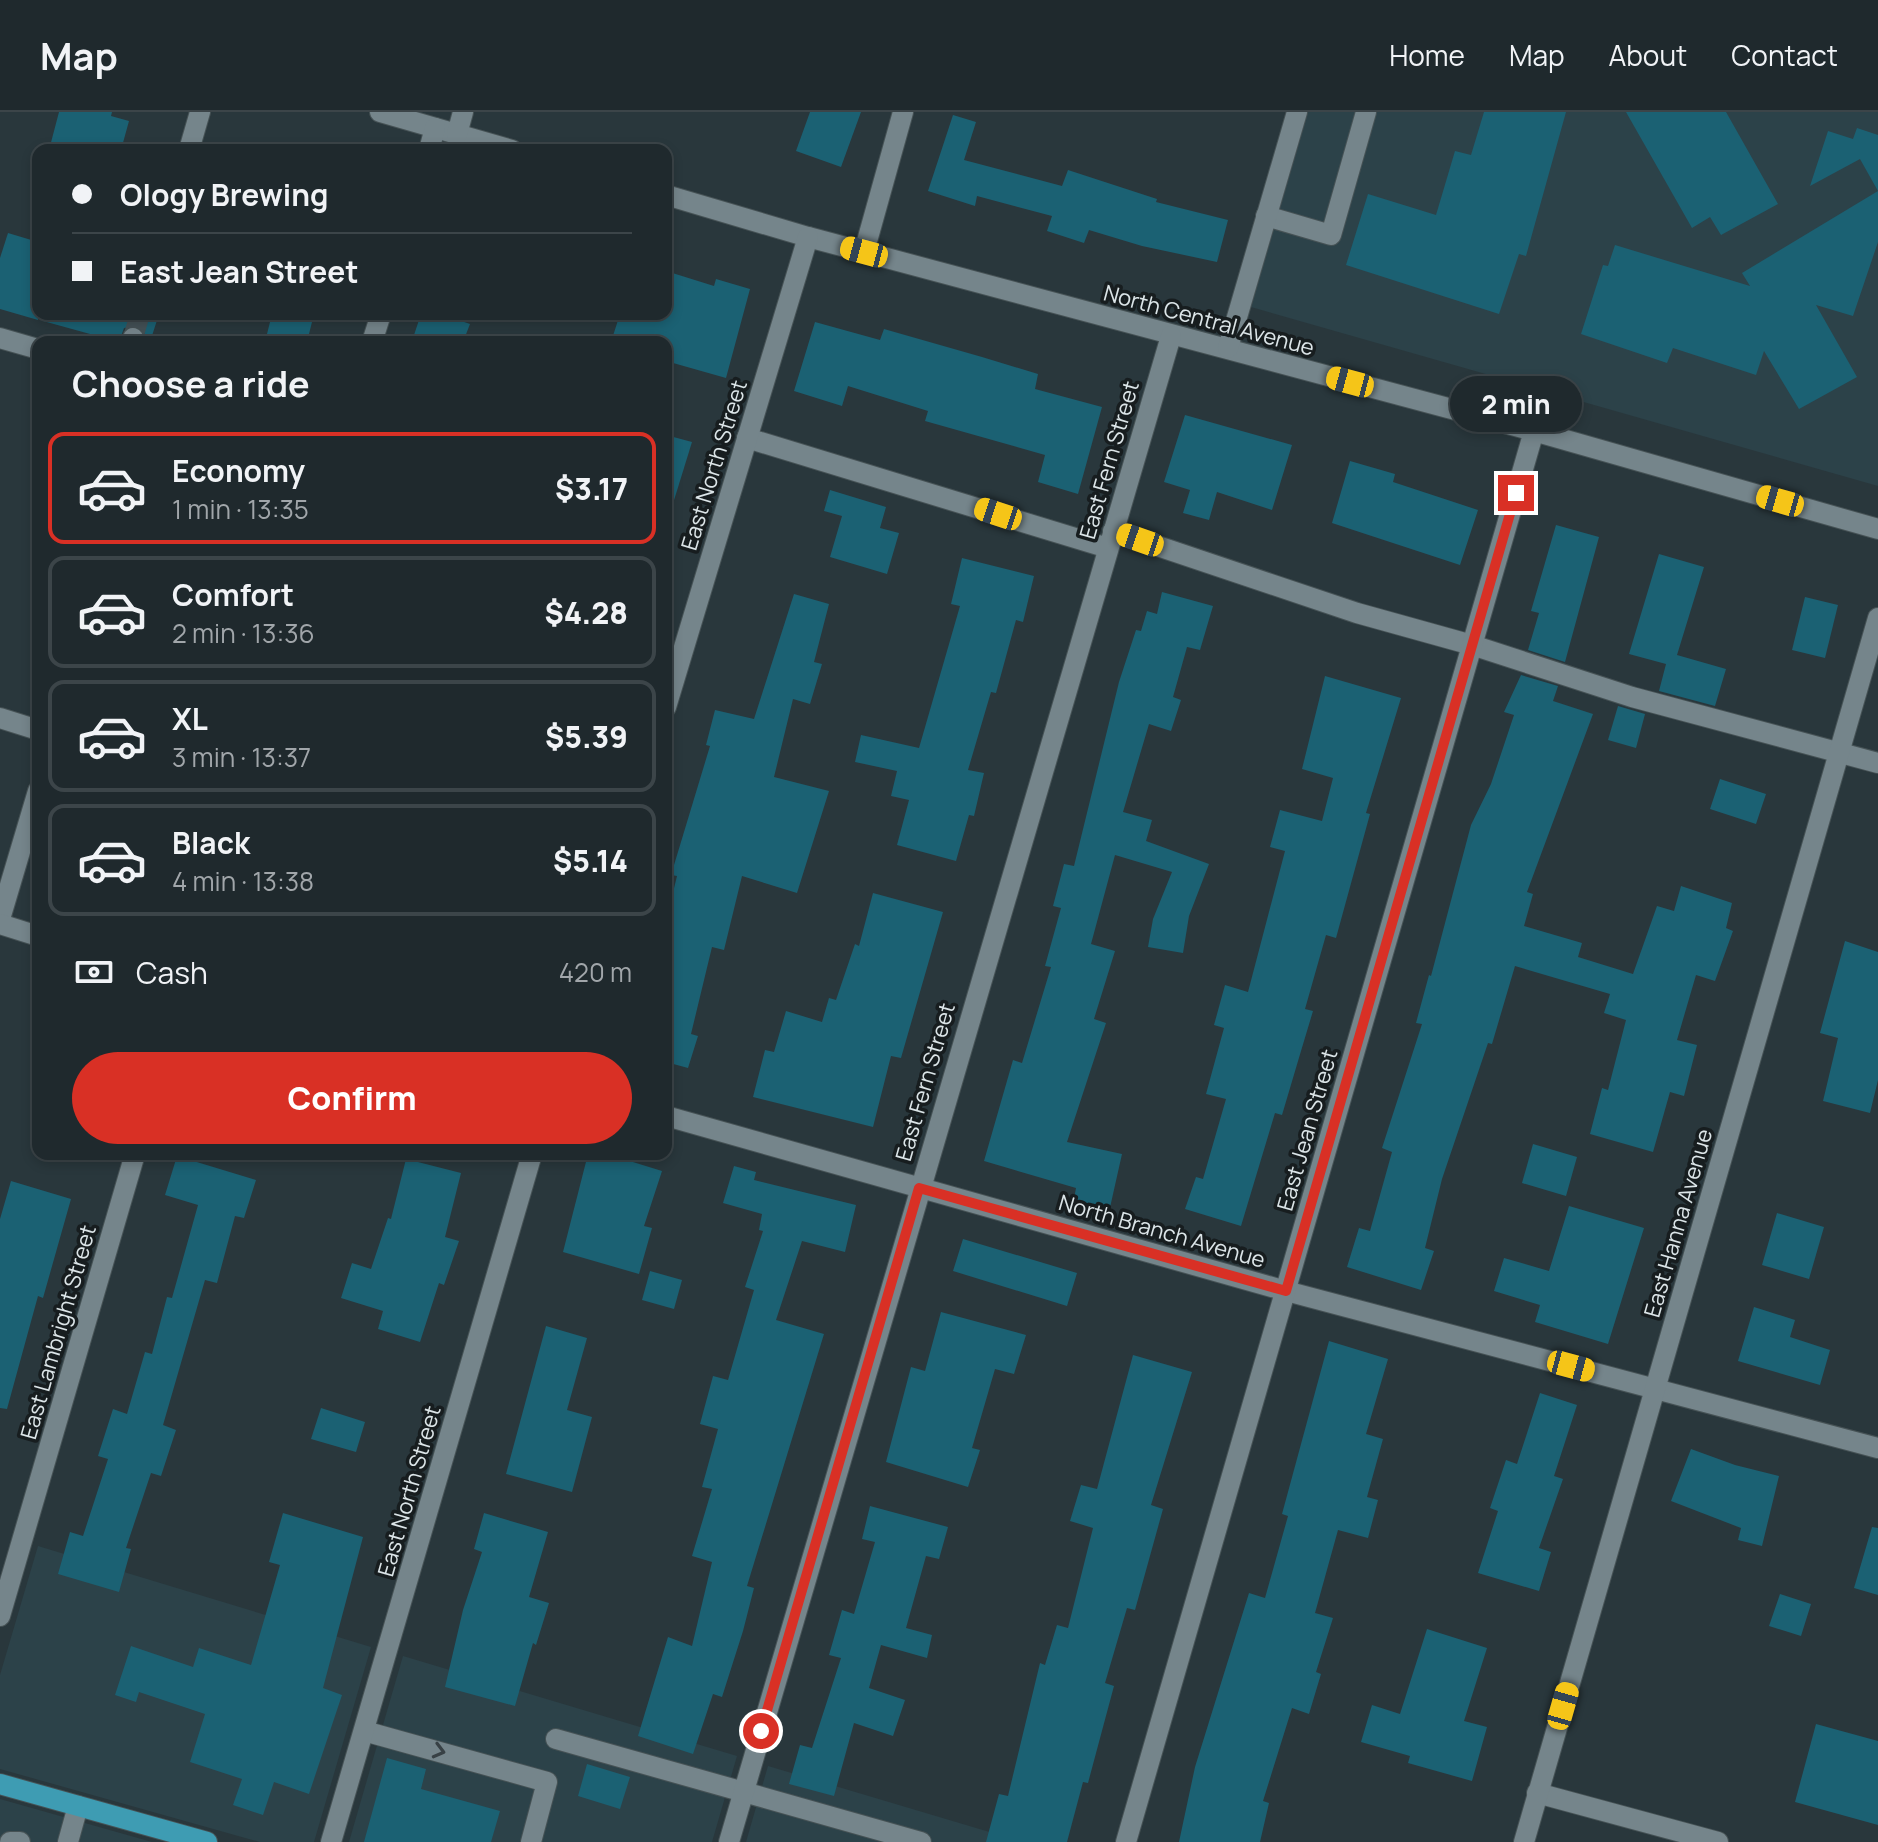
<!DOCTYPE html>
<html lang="en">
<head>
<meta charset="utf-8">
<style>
  :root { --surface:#1f292d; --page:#2c3539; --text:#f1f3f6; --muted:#a1a6aa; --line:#3c4549; --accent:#d93025 }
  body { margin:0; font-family:Manrope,sans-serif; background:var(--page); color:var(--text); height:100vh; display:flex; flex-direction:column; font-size:30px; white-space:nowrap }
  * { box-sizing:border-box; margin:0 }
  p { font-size:26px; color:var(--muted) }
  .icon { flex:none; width:44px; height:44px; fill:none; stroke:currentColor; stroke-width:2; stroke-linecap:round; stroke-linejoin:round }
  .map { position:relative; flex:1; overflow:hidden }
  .side { position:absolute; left:32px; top:224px; width:640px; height:824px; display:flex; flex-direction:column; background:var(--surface); border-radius:16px; box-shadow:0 4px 12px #0003,0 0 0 2px var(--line) }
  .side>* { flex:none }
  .hud { position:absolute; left:32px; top:32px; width:640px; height:176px; border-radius:16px; box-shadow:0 4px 12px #0003,0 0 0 2px var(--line); display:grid; align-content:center; height:176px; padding:0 40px; background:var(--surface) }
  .end { position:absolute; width:36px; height:36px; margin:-18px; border:10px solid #d93025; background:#fff; box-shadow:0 0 0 4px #fff }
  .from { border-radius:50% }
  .bubble { position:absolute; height:56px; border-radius:28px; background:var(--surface); box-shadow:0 4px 12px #0003,0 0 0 2px var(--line); font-size:26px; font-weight:800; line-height:56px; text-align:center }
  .car { position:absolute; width:24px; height:48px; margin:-24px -12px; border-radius:10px; box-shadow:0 0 6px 2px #0007; background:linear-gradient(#f5c518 24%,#345 0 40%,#f5c518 0 76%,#345 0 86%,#f5c518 0) }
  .hud b { display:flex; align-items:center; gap:28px; height:76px; font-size:30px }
  .hud b+b { border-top:2px solid var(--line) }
  .hud i { width:20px; height:20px; background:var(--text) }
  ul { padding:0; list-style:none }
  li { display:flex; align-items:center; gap:24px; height:112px; margin:0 16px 12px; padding:0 24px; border:4px solid var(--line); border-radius:16px }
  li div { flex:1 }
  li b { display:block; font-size:30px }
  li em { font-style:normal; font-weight:800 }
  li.active { border-color:var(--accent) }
  li>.icon { width:72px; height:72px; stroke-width:1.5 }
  h2 { padding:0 40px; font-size:36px; line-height:96px }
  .pay { display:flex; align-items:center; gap:20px; height:88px; padding:0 40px; font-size:30px }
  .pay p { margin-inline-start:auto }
  .action { display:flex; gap:16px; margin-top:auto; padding:16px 40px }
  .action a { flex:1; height:92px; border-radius:48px; background:var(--accent); color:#fff; font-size:32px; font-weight:800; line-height:92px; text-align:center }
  header { display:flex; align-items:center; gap:48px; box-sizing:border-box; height:112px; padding:0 40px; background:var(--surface); border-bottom:2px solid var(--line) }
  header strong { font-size:38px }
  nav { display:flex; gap:44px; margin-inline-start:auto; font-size:28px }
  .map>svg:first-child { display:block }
  .built { fill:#2c4249 }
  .building { fill:#1b6173 }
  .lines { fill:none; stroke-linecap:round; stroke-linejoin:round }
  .minor-tunnel { stroke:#445156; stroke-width:20; stroke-dasharray:20 10; stroke-linecap:butt }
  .minor-casing { stroke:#465255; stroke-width:22 }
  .major-casing { stroke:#465255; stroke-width:22 }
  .minor { stroke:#75858b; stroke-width:20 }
  .major { stroke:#3e9cb3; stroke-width:20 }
  .oneway { stroke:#384145 }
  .route { stroke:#d93025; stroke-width:10 }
  .labels { text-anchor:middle; stroke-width:7; stroke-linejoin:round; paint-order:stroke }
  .street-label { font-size:22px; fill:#dce5e8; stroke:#171d1f }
</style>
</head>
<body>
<header>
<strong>Map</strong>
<nav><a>Home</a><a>Map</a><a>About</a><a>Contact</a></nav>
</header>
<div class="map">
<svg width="1878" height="1730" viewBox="0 0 1878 1730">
  <rect width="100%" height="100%" fill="#29373c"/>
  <g class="built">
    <polygon points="1308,0 1878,0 1878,374 1251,195"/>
    <polygon points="38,1434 371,1535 314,1730 260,1730 0,1657 0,1563"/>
    <polygon points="403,1544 737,1644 712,1730 349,1730"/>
    <polygon points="768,1654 1023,1730 746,1730"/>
    <polygon points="0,1687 152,1730 0,1730"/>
  </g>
  <g class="building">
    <polygon points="59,0 112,0 111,4 129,9 121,38 49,38"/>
    <polygon points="810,0 861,0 841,55 796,39"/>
    <polygon points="1484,0 1566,0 1526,144 1519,142 1499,202 1346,153 1368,82 1436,103 1455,39 1471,43"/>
    <polygon points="1626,0 1726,0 1778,92 1721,123 1710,105 1692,116"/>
    <polygon points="953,3 976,10 964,48 1062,74 1068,58 1157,87 1156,90 1228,108 1217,150 1142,134 1089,118 1084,131 1047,119 1052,104 977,84 975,94 928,79"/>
    <polygon points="1857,16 1878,23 1878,79 1860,47 1810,74 1828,19 1853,27"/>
    <polygon points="1878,79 1878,130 1853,204 1816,193 1857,265 1799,297 1764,239 1756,263 1673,236 1667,251 1581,222 1603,153 1608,154 1615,133 1750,174 1742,161"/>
    <polygon points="8,121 38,130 38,208 0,197 0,146"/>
    <polygon points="666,159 714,174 716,167 750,177 726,266 666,249 666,230 611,230 620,202 666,202"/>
    <polygon points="44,202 159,202 150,230 145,230 145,222 137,214 124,216 119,230 43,209"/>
    <polygon points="272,202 314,202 307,230 265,230"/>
    <polygon points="421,202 441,202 470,212 463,230 437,230 414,223"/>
    <polygon points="815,210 880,228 884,217 982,245 1038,262 1035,277 1102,295 1078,382 1038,370 1045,343 925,309 928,299 848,274 842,294 794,279"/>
    <polygon points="1185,303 1292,333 1272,398 1217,380 1209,408 1183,401 1190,378 1164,370"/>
    <polygon points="666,323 692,330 671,398 666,397"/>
    <polygon points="1350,349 1395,362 1393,370 1478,398 1460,453 1332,411"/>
    <polygon points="830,378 886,395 880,416 899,421 887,462 830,445 842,404 824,399"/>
    <polygon points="1556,413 1599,425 1565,550 1528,538 1539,501 1531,499"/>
    <polygon points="1659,442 1704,455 1677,543 1726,557 1715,594 1659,579 1666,552 1629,542"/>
    <polygon points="962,446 1034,464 1023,510 1016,508 996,581 991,580 968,658 984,661 974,704 969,703 956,749 897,733 909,688 891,684 897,659 855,650 861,623 919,636 960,494 951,492"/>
    <polygon points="1162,480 1213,494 1200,538 1187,535 1173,585 1181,588 1171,619 1149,612 1123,700 1152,708 1146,729 1209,752 1189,804 1183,841 1148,835 1153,807 1172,760 1115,743 1091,832 1115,839 1094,907 1106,911 1067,1030 1122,1042 1109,1100 1073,1092 1076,1076 984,1049 1013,948 1022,951 1051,855 1045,854 1061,796 1053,794 1064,752 1074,754 1119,570 1136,518 1141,519 1147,499 1157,502"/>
    <polygon points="794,482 829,492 814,550 822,552 810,592 793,587 774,665 829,679 797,781 742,764 724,838 712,835 691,922 698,924 688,956 666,950 666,809 677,764 671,763 710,634 706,633 715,598 754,607"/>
    <polygon points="1805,485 1838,493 1825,546 1792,538"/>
    <polygon points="1521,563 1558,574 1553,589 1593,602 1527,780 1533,782 1524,814 1582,831 1578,845 1633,862 1657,794 1674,799 1681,774 1732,791 1726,816 1733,819 1715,869 1696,863 1677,928 1697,933 1684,984 1670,980 1653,1040 1590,1022 1602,976 1608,978 1626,908 1604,901 1610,882 1515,854 1492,932 1488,931 1442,1067 1425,1136 1434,1139 1421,1178 1347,1155 1359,1116 1370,1119 1392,1040 1382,1036 1422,912 1416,911 1429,863 1431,864 1471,713 1491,672 1514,603 1504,600"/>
    <polygon points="1325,564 1401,586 1366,701 1370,702 1336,826 1326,823 1305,897 1313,899 1301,939 1282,1003 1275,1001 1241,1114 1185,1097 1196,1065 1203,1067 1226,987 1206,982 1224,916 1214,913 1225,873 1248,880 1285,739 1270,735 1280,698 1322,709 1333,666 1302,657"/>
    <polygon points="1618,594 1645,602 1636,636 1608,628"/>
    <polygon points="1720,667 1766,682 1756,712 1710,697"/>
    <polygon points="873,781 943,800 901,946 891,944 873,1015 753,985 765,938 774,940 786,899 822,910 829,886 836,888 855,832 859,834"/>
    <polygon points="1845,829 1878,840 1878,968 1870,1001 1823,989 1838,926 1820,921"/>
    <polygon points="1533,1032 1577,1045 1566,1084 1522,1071"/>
    <polygon points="588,1042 607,1042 662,1059 644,1114 652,1116 639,1162 563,1140"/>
    <polygon points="177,1044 256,1068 244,1106 235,1104 217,1171 205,1168 163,1313 176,1318 161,1364 151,1361 126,1436 131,1437 119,1480 58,1462 70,1420 83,1424 108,1347 98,1344 113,1297 127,1302 145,1240 152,1242 167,1185 172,1186 198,1093 165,1083"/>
    <polygon points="406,1047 461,1061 445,1125 459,1129 444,1173 439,1171 420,1230 378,1217 383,1199 341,1186 352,1151 371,1157 388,1106 391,1107"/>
    <polygon points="734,1054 756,1060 754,1068 856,1093 845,1140 802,1129 776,1208 824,1222 747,1474 754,1476 743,1519 722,1585 713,1582 693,1642 638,1624 668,1525 692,1534 712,1450 692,1444 712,1377 702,1375 718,1317 700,1312 713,1264 728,1268 754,1178 745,1175 763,1119 759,1118 762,1102 723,1091"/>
    <polygon points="11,1069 71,1087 43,1186 38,1184 7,1297 0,1296 0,1107"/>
    <polygon points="1569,1094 1644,1116 1608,1232 1535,1210 1540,1193 1494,1179 1504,1146 1549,1159"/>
    <polygon points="1777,1101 1824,1115 1809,1167 1762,1153"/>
    <polygon points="963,1127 1077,1161 1067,1194 953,1159"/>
    <polygon points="650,1159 682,1168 674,1197 642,1188"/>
    <polygon points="1754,1195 1795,1208 1790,1225 1830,1238 1820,1273 1738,1249"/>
    <polygon points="941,1200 1026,1223 1014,1262 995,1257 972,1336 980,1338 968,1375 886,1350 911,1255 925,1259"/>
    <polygon points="546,1214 587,1226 567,1298 592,1305 572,1380 506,1362"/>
    <polygon points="1329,1229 1388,1247 1366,1322 1383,1327 1367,1385 1378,1388 1368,1426 1338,1418 1315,1501 1333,1506 1316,1560 1321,1562 1309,1602 1292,1596 1263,1689 1269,1691 1260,1730 1179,1730 1195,1655 1249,1481 1265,1486 1288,1404 1282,1402"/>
    <polygon points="1133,1243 1192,1260 1151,1393 1163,1397 1135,1498 1127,1496 1105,1571 1114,1574 1088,1671 1083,1670 1067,1730 986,1730 999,1682 1008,1684 1040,1551 1045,1553 1057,1513 1068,1516 1093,1416 1070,1409 1081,1373 1097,1377"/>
    <polygon points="1540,1281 1577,1293 1554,1364 1563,1367 1539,1436 1551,1440 1539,1479 1478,1461 1498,1399 1490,1396 1506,1348 1517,1352"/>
    <polygon points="321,1296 365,1310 356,1340 311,1327"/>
    <polygon points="1691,1337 1735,1353 1779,1364 1762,1434 1738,1428 1741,1416 1671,1389"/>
    <polygon points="870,1394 948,1415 939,1447 926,1444 906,1516 932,1523 927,1546 881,1533 869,1576 905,1588 893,1624 854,1611 834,1684 789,1672 800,1633 812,1636 841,1546 829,1543 842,1498 854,1502 875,1430 862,1427"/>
    <polygon points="283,1401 363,1425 323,1576 342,1583 309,1682 274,1670 263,1703 233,1693 242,1667 190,1650 205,1602 139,1580 136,1590 115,1583 131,1534 193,1555 199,1536 251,1553 280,1453 269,1450"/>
    <polygon points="484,1401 548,1420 529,1485 549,1491 536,1533 533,1531 515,1594 445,1575 463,1498 482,1440 474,1437"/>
    <polygon points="1872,1415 1878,1416 1878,1483 1854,1476"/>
    <polygon points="1780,1482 1811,1492 1801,1524 1769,1514"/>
    <polygon points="1427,1517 1487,1536 1464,1609 1487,1615 1472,1669 1408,1651 1410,1644 1361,1630 1372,1593 1400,1602"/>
    <polygon points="1816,1612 1878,1629 1878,1713 1795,1690"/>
    <polygon points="387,1646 426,1657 421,1677 500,1699 491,1730 364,1730"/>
    <polygon points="587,1652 630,1665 620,1697 578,1684"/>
  </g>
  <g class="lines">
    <polyline class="minor-tunnel" points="133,226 140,202"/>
    <g class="minor-casing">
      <g id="minor">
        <polyline points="380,0 512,38"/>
        <polyline points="457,22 463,0"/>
        <polyline points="189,38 200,0"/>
        <polyline points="429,38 435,16"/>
        <polyline points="666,83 808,125 1534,319 1878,417"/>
        <polyline points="1266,104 1331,123 1366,0"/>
        <polyline points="864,140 903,0"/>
        <polyline points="0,226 38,237"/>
        <polyline points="132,230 133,226"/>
        <polyline points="372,230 381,202"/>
        <polyline points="1228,236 1297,0"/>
        <polyline points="747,326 1108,436"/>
        <polyline points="1113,419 1357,501 1472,533 1632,585 1878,651"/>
        <polyline points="666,595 808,125"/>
        <polyline points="0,606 38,618"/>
        <polyline points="0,807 38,679"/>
        <polyline points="0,812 38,824"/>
        <polyline points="666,1004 1286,1179 1878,1336"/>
        <polyline points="0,1504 135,1042"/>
        <polyline points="364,1619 547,1670 531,1730"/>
        <polyline points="556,1627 921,1730"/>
        <polyline points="1537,1681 1718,1730"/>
        <polyline points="10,1730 20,1730"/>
        <polyline points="68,1730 78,1694"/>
        <polyline points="331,1730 532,1042"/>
        <polyline points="729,1730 1171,224"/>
        <polyline points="1126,1730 1534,319"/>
        <polyline points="1524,1730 1878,506"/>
      </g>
    </g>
    <g class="major-casing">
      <polyline id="major" points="0,1672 207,1730"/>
    </g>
    <use href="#minor" class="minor"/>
    <use href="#major" class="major"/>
  </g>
  <defs><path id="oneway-chevron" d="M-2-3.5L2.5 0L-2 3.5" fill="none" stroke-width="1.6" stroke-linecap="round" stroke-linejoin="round" transform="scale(2)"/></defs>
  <use class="oneway" href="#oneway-chevron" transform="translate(439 1639) rotate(15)"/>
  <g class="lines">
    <polyline class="route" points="761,1619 919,1076 1286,1179 1516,381"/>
  </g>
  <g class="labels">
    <g class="street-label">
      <text transform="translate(1209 208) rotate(15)" y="8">North Central Avenue</text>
      <text transform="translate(1109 348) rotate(-74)" y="8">East Fern Street</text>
      <text transform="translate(714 353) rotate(-73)" y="8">East North Street</text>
      <text transform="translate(925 970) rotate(-74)" y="8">East Fern Street</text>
      <text transform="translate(1307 1018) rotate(-74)" y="8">East Jean Street</text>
      <text transform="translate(1678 1111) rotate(-74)" y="8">East Hanna Avenue</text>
      <text transform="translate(1162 1119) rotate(16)" y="8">North Branch Avenue</text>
      <text transform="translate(58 1220) rotate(-74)" y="8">East Lambright Street</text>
      <text transform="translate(409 1379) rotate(-74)" y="8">East North Street</text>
    </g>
  </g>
</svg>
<i class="end from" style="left:761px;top:1619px"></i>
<i class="end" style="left:1516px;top:381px"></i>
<div class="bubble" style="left:1450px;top:264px;width:132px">2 min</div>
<i class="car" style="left:864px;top:140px;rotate:285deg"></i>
<i class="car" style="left:1350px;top:270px;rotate:285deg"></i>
<i class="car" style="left:1780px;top:389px;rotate:286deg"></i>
<i class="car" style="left:998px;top:402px;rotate:288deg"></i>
<i class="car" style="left:1140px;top:428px;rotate:289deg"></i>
<i class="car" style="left:1571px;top:1254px;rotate:105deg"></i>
<i class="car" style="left:1563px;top:1594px;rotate:16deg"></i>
<div class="hud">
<b><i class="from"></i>Ology Brewing</b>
<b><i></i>East Jean Street</b>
</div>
<section class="side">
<h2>Choose a ride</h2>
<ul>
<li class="active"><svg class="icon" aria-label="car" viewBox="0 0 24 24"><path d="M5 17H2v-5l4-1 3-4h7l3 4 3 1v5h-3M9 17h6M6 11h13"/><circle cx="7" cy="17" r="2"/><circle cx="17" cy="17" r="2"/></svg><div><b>Economy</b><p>1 min · 13:35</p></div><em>$3.17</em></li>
<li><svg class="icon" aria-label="car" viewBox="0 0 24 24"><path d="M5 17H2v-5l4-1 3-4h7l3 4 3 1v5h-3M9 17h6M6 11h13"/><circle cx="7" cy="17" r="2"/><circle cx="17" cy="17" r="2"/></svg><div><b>Comfort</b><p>2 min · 13:36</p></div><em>$4.28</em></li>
<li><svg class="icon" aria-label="car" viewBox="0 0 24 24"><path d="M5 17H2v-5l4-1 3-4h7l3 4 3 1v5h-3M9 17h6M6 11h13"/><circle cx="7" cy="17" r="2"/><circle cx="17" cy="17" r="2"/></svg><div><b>XL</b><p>3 min · 13:37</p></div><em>$5.39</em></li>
<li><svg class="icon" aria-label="car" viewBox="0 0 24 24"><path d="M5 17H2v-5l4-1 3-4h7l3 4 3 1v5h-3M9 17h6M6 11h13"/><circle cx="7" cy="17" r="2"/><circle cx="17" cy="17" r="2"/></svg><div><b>Black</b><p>4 min · 13:38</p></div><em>$5.14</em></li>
</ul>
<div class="pay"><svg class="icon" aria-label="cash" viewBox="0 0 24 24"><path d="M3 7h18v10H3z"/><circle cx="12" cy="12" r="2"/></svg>Cash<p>420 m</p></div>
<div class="action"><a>Confirm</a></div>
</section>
</div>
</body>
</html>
